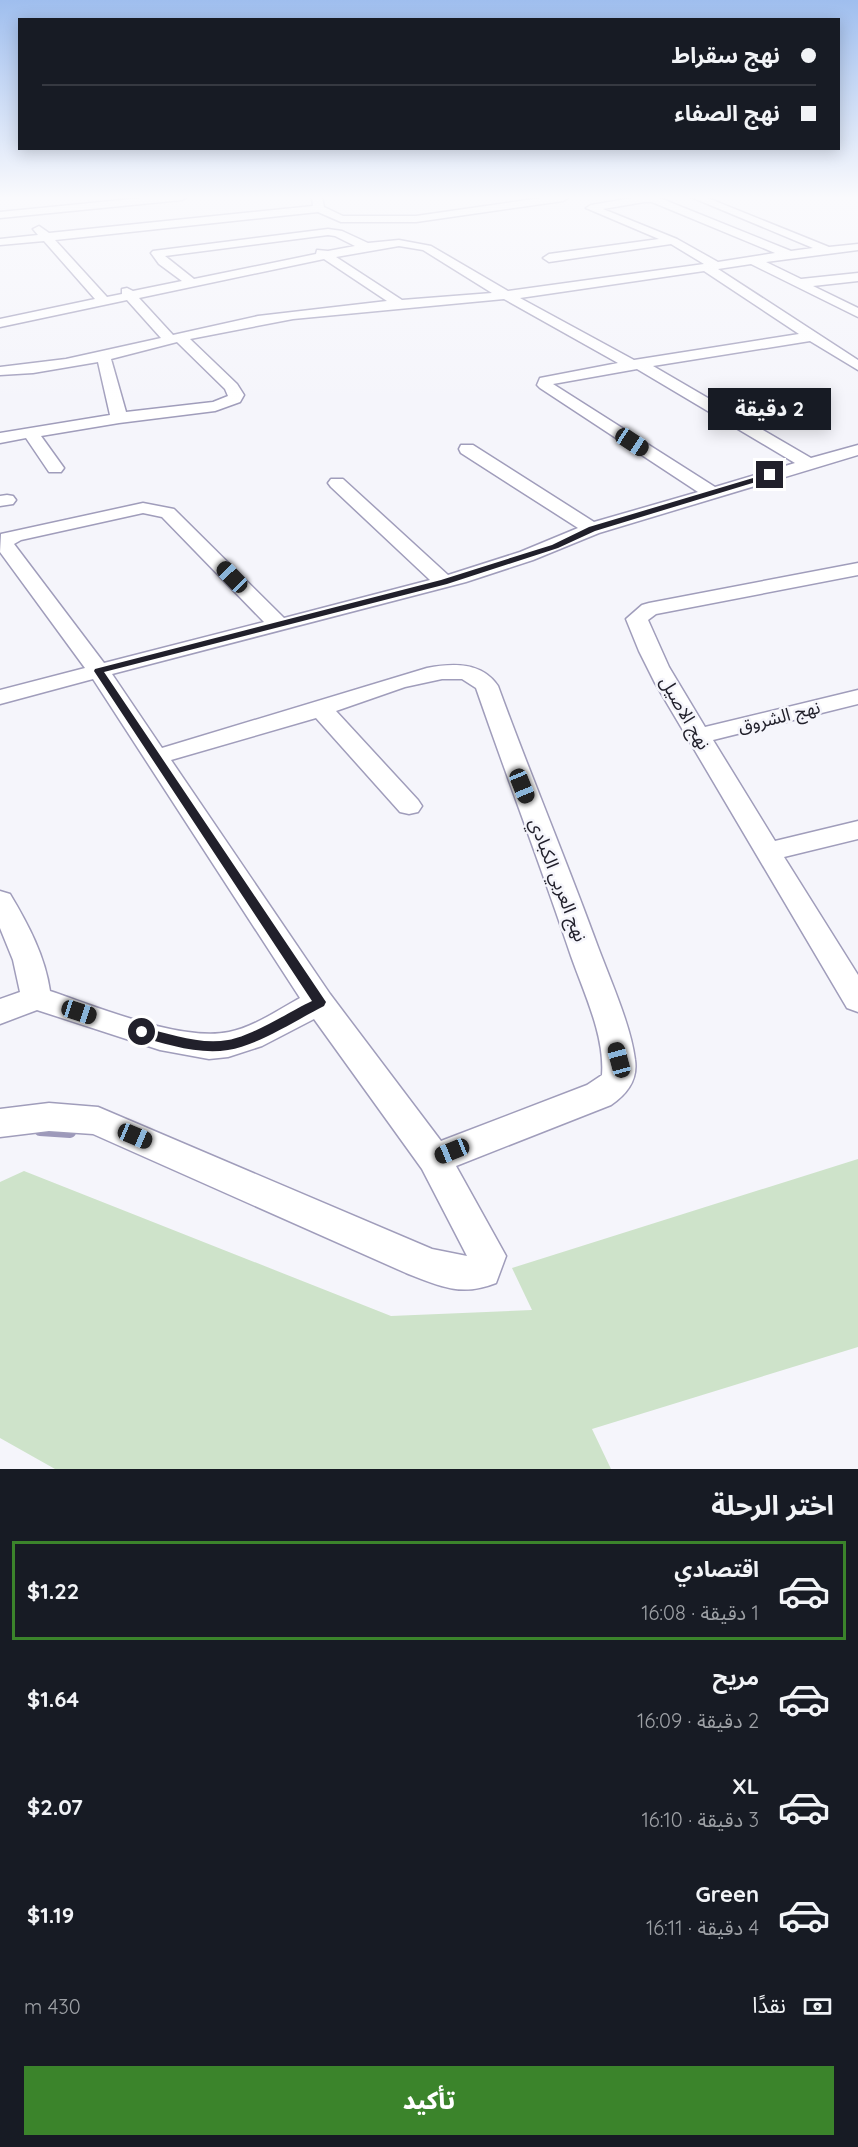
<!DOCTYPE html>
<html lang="ar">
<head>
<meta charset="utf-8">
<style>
  :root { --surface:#171b24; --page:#20242c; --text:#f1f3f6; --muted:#9ea1a6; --line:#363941; --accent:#3b842b }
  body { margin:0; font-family:Quicksand,"Noto Sans Arabic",sans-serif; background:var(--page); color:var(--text); direction:rtl; height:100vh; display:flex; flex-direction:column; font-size:22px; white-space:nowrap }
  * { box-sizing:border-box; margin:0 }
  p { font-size:20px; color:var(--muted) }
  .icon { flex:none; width:33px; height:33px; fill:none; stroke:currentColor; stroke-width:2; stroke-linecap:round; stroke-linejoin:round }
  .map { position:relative; height:1469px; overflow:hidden; direction:ltr }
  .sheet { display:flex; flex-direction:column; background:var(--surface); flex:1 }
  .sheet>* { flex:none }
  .hud { position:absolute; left:18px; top:18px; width:822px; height:132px; border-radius:0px; box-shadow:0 3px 15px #0003; direction:rtl; display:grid; align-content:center; height:132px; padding:0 24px; background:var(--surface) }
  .end { position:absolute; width:27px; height:27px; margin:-14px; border:8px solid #21202b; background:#fff; box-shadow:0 0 0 3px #fff }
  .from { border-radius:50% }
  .bubble { position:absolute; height:42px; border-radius:0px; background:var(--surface); box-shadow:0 3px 15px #0003; font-size:20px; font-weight:800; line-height:42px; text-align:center; direction:rtl }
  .car { position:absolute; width:18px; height:36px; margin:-18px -9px; border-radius:8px; box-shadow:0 0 4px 2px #0007; background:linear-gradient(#222 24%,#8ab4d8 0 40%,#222 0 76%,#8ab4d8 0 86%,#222 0) }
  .hud b { display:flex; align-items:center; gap:21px; height:57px; font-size:22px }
  .hud b+b { border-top:2px solid var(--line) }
  .hud i { width:15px; height:15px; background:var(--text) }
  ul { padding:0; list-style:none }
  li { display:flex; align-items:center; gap:18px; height:99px; margin:0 12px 9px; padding:0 12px; border:3px solid transparent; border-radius:0px }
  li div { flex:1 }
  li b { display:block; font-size:22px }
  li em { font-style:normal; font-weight:800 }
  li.on { border-color:var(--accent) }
  li>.icon { width:54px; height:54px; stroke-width:1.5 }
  h2 { padding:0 24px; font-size:27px; line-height:72px }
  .pay { display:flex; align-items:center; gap:15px; height:66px; padding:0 24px; font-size:22px }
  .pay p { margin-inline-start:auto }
  .action { display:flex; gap:12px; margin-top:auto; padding:12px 24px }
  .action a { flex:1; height:69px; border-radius:0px; background:var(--accent); color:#fff; font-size:24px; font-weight:800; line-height:69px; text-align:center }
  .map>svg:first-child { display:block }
  .green { fill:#cee3ca }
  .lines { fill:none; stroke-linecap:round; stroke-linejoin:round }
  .stream { stroke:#9d99ba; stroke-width:12 }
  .street-casing { stroke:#a09dbb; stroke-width:3 }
  .street { fill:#fff; fill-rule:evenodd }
  .route { fill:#21202b }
  .labels { text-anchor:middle; stroke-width:5; stroke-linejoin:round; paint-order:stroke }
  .street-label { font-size:18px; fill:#21202b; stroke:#f5f5fb }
</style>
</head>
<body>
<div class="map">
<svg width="858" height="1469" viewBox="0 0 858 1469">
  <rect width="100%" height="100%" fill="#f5f5fb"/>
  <polygon class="green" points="858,1159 858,1347 592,1429 611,1469 55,1469 0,1438 0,1182 24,1171 391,1316 532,1310 512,1268"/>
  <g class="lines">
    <polyline class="stream" points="40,1130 70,1132"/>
    <g class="street-casing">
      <g id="street">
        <polygon points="152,197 187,197 182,200 0,218 0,212"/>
        <path d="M312,197H322L324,207L343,216H416L549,197L568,198L563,201L416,222H341L318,212L55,240L107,297L122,294V289L127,288L133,291L182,281L159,264L151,253L153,251L328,229L342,231L368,243L399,240L431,246L508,291L704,264L671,244L549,262L543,258L549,254L659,239L586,208L591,205L638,197H657L791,251L813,248L691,197H705L829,247L858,244V250L766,262L801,279L858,273V281L813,286L858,308V317L751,264L718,269L858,360V370L810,341L653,366L811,458L858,445V455L599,533L533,560L466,582L112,674L162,748L427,668C453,663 482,662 498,686C530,774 566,859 598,947C610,979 631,1026 635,1060C638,1080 627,1094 611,1105L456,1166L506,1256L496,1283C461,1297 439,1286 406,1273L93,1134L49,1131L0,1137V1109L49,1103L98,1107L432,1249L467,1256L422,1169L314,1019L262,1046L228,1057L209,1059L160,1050L37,1010L0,1024V999L20,992L13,960L0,928V891L10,894C28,924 45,956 50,991C98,1007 181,1042 229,1032C254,1027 278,1010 300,998L93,679L0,704V690L85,668L0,552L1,534L143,503L174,509L284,618L430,580L331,487L328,483L331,479H343L448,575L520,552L578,528L461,453L459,449L461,445H473L594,522L698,492L540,388L537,385L540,378L618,363L504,299L293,319L190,339L237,384L244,395L240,402L215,411L119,423L41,436L64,468L61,472H49L26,438L0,443V433L110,415L98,362L33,373L0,375V367L66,359L161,338L127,300L0,327V319L95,299L44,241L0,245V239L38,235L33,229L39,226L49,233L313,206ZM644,202H652L775,253L718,262L677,239L603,209ZM328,235L335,236L355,246L328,251L317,250L316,254L194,279L165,256ZM399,246L423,250L492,293L402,300L336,257ZM324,259L387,301L258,316L173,335L139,298ZM704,271L799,334L634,360L520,298ZM177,342L225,389L228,396L213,402L126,412L111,359ZM637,369L795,463L715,487L553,384ZM143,513L162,517L264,622L104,663L14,544L21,540ZM442,679H462L476,688C507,778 541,866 571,956C584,993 605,1036 602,1075L587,1085L441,1141L330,994L171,760L316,718L400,812L409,814L418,812L422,806L418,800L336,711L405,687Z"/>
        <polygon points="7,495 13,496 16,500 13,504 0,506 0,496"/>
        <polygon points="858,563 858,575 656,614 648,620 669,667 705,727 858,690 858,704 713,740 775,841 858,821 858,839 784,857 858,975 858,1012 847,1008 655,683 639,651 626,619 642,605 649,603"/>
      </g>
    </g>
    <use href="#street" class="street"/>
  </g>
  <linearGradient id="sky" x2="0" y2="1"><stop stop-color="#9fbeee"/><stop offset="0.49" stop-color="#fafafd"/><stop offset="1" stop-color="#fafafd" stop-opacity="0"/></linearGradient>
  <rect width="858" height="403" fill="url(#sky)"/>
  <path class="route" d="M770,473L772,477L595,531L558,548L447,584L104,672L326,1002L324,1006C296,1020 259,1045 228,1050C199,1055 165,1044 138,1036L136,1032L138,1029L142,1027C170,1034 200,1045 228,1040C252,1036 289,1012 312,1001L94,671L95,669L441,580L552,545L589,527Z"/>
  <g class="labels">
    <g class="street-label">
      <text transform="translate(685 713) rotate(60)" y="6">نهج الاصيل</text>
      <text transform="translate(779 717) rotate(-14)" y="6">نهج الشروق</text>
      <text transform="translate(558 880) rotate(69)" y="6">نهج العربي الكبادي</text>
    </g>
  </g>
</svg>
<i class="end from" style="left:142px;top:1032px"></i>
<i class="end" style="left:770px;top:475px"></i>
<div class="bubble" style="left:708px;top:388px;width:123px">2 دقيقة</div>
<i class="car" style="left:632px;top:442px;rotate:123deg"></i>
<i class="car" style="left:232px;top:577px;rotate:316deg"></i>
<i class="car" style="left:522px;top:786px;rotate:158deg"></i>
<i class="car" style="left:79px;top:1012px;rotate:108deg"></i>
<i class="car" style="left:619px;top:1060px;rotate:345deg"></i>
<i class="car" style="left:135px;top:1136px;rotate:113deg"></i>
<i class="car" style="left:452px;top:1151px;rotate:248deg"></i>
<div class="hud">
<b><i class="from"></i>نهج سقراط</b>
<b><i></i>نهج الصفاء</b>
</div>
</div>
<section class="sheet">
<h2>اختر الرحلة</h2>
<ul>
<li class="on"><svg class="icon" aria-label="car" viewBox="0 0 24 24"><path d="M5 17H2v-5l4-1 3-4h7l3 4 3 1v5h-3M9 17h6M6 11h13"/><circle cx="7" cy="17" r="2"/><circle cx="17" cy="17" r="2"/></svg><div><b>اقتصادي</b><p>1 دقيقة · 16:08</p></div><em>$1.22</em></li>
<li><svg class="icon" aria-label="car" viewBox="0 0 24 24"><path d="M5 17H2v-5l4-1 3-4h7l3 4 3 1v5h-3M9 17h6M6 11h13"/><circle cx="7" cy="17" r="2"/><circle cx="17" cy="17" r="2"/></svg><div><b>مريح</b><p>2 دقيقة · 16:09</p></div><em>$1.64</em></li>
<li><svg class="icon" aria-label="car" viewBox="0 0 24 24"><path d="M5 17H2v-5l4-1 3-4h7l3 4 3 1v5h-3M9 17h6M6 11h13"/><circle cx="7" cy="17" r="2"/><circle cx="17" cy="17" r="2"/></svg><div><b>XL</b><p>3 دقيقة · 16:10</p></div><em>$2.07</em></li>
<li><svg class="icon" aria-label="car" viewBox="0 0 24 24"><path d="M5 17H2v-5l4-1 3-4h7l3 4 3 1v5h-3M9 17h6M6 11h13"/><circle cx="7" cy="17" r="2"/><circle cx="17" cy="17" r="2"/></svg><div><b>Green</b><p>4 دقيقة · 16:11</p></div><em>$1.19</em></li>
</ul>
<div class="pay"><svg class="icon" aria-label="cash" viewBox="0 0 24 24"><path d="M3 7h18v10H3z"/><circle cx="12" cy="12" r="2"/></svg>نقدًا<p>430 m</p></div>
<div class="action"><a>تأكيد</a></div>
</section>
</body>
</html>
